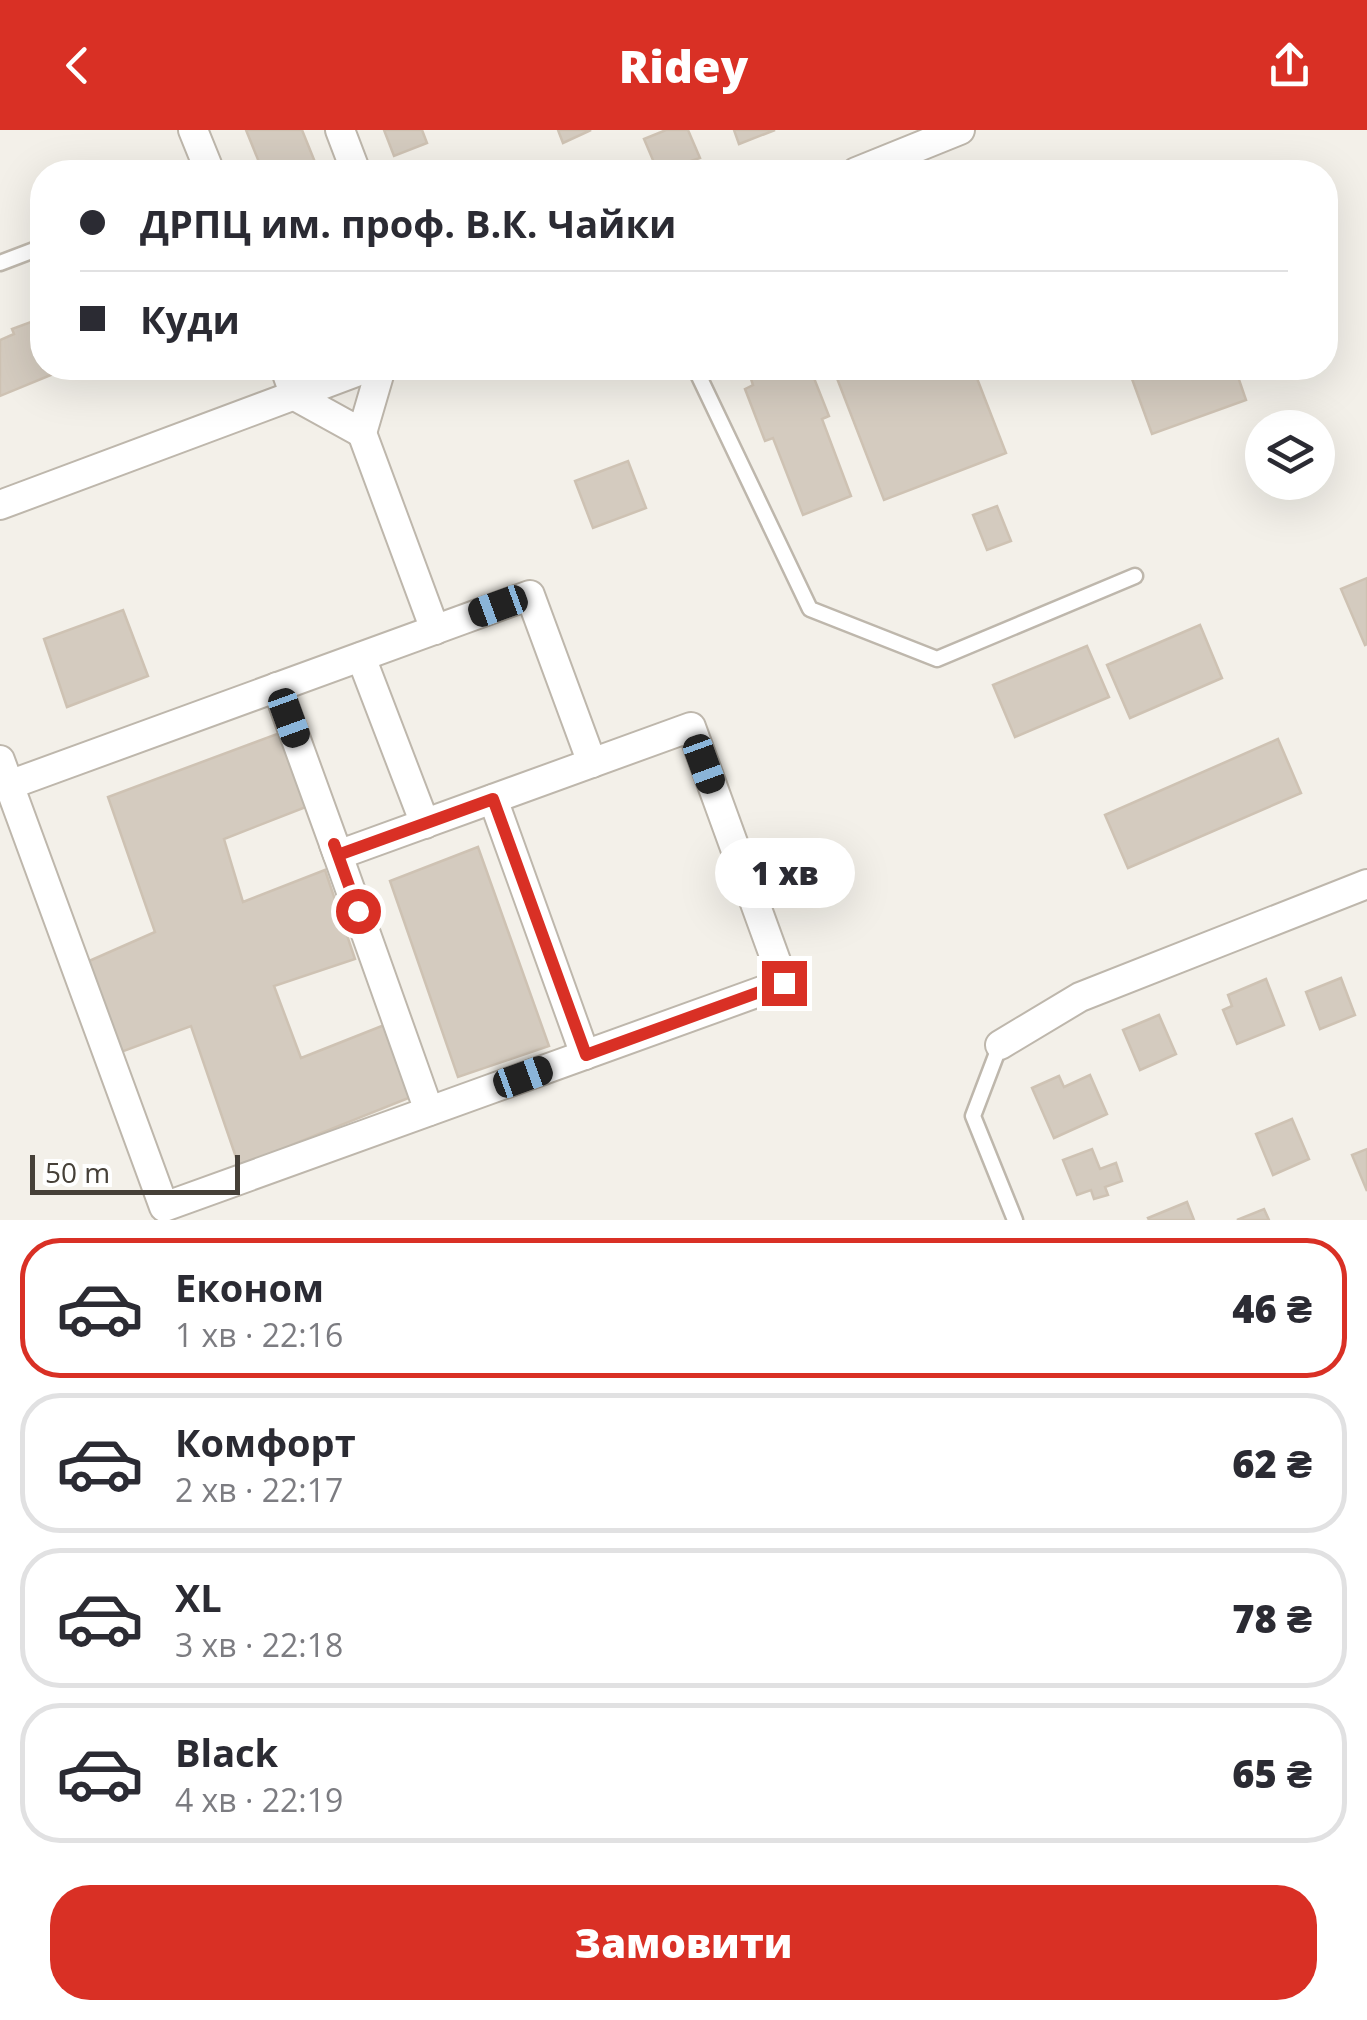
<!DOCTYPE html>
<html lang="uk">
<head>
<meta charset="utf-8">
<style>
  :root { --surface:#fff; --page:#f7f7f7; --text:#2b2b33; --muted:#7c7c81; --line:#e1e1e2; --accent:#d93025 }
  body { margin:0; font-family:"Open Sans",sans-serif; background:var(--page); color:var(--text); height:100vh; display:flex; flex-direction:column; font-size:38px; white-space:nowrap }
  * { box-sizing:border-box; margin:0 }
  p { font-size:32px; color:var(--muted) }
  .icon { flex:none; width:55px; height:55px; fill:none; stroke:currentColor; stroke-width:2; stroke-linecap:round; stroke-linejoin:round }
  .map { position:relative; height:1090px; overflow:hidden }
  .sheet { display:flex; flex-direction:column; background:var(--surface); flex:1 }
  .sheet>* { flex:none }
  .banner { position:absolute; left:30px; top:30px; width:1308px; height:220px; border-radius:40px; box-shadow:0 10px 40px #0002; display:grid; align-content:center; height:220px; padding:0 50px; background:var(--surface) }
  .fabs { position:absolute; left:1245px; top:280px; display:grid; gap:20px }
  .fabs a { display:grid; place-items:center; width:90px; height:90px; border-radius:50%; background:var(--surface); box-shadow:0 10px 40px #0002; font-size:50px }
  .scale { position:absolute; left:30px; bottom:25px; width:210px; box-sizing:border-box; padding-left:10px; border:5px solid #464038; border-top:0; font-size:28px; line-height:35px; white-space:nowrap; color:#464038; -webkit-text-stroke:8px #fff; paint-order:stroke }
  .end { position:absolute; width:45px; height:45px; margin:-22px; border:12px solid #d93025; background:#fff; box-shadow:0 0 0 5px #fff }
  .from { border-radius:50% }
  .bubble { position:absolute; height:70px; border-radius:35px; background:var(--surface); box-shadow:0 10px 40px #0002; font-size:32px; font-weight:800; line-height:70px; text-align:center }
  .car { position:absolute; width:30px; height:60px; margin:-30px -15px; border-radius:12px; box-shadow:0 0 8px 2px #0007; background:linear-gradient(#222 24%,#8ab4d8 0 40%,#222 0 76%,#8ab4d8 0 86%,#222 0) }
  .banner b { display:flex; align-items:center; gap:35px; height:95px; font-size:38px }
  .banner b+b { border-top:2px solid var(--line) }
  .banner i { width:25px; height:25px; background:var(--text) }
  ul { padding:18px 0 0; list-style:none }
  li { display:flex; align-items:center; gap:30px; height:140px; margin:0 20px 15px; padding:0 30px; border:5px solid var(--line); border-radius:40px }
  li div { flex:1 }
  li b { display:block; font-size:38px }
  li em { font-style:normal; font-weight:800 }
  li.current { border-color:var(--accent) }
  li>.icon { width:90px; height:90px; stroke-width:1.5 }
  .primary-button { display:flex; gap:20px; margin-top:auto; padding:20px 50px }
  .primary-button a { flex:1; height:115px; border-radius:40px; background:var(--accent); color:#fff; font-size:40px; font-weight:800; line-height:115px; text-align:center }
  header { display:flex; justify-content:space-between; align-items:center; height:130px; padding:0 50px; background:var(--accent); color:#fff; font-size:45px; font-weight:800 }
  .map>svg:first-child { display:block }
  .building { fill:#d4cbbf; stroke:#cec2b3; stroke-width:2.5 }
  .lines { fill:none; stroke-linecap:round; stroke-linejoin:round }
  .lane-casing { stroke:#beb7ac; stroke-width:19 }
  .street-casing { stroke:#beb7ac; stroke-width:32 }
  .lane { stroke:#fff; stroke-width:14 }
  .street { stroke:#fff; stroke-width:28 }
  .route { stroke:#d93025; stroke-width:12 }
</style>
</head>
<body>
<header><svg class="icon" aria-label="back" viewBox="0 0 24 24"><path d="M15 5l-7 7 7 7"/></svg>Ridey<svg class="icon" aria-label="share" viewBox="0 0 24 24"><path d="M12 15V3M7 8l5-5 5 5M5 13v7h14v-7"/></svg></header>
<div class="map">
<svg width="1367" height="1090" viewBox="0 0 1367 1090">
  <rect width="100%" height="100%" fill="#f3f0e9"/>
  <g class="building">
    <polygon points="246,0 302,0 319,42 263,42"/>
    <polygon points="384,0 422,0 427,13 394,26"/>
    <polygon points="558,0 591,0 563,13"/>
    <polygon points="666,0 688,0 700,28 658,42 644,9"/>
    <polygon points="734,0 775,0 739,14"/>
    <polygon points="39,189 42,195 42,238 56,238 58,242 0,266 0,210 14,204 12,199"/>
    <polygon points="780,238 810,238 829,286 822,289 851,366 803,385 773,308 765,311 745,259 753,255 751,249"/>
    <polygon points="833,238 973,238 1006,323 884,370"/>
    <polygon points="1128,238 1235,238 1246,270 1152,304"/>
    <polygon points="628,331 646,378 593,398 575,351"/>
    <polygon points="997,376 1011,411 987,420 973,385"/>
    <polygon points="1367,448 1367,514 1365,515 1341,459"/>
    <polygon points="123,480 148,546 67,577 44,509"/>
    <polygon points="1200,495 1222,548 1130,588 1107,535"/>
    <polygon points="1087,516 1109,567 1015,607 993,555"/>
    <polygon points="285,601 311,675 224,709 243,772 325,740 355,829 274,856 301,928 387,894 411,967 239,1036 191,896 113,925 80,835 155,802 108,667"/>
    <polygon points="1278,609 1301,663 1128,738 1105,685"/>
    <polygon points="478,717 549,916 458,947 390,751"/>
    <polygon points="1341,848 1355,885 1320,899 1306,862"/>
    <polygon points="1266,849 1284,895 1237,914 1223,880 1232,876 1228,865"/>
    <polygon points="1159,885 1176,924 1140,940 1123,900"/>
    <polygon points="1090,945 1107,984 1054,1008 1032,958 1059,946 1064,957"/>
    <polygon points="1292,989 1309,1029 1273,1045 1256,1004"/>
    <polygon points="1092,1019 1100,1039 1116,1033 1122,1051 1105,1057 1108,1065 1094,1069 1091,1060 1077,1065 1063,1030"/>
    <polygon points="1367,1019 1367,1061 1352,1025"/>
    <polygon points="1187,1072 1194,1090 1149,1090 1148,1088"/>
    <polygon points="1264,1079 1269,1090 1237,1090"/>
  </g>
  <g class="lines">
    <g class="lane-casing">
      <g id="lane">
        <polyline points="0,133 42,117"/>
        <polyline points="695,238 810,479 937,529 1135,446"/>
        <polyline points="1000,915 973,986 1015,1090"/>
      </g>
    </g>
    <g class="street-casing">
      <g id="street">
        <polyline points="193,0 210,42"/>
        <polyline points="340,0 356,42"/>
        <polyline points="856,42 960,0"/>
        <polyline points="285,238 295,266 362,303 381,238"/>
        <polyline points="362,303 435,500"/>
        <polyline points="0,375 367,238"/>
        <polyline points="361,527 425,694"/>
        <polyline points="0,630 164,1077 784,853 691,597 338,725 277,557"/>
        <polyline points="9,655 530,465 592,633"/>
        <polyline points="493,669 585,925"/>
        <polyline points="334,714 429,981"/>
        <polyline points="1000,915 1080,867 1367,754"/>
      </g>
    </g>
    <use href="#lane" class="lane"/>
    <use href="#street" class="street"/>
  </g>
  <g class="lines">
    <polyline class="route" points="358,781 334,714 338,725 493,669 586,925 784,853"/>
  </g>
</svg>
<div class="fabs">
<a><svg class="icon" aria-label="layers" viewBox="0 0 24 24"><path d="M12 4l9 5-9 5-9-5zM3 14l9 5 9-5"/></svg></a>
</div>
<div class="scale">50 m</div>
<i class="end from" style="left:358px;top:781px"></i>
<i class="end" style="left:784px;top:853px"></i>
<div class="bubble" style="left:715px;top:708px;width:140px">1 хв</div>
<i class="car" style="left:498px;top:476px;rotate:250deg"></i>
<i class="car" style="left:289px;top:588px;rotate:160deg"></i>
<i class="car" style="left:704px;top:634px;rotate:160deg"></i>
<i class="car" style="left:523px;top:947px;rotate:70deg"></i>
<div class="banner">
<b><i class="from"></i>ДРПЦ им. проф. В.К. Чайки</b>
<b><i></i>Куди</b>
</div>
</div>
<section class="sheet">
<ul>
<li class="current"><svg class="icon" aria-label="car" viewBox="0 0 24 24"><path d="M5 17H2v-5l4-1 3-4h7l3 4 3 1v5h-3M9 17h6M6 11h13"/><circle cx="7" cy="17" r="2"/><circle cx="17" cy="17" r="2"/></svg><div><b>Економ</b><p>1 хв · 22:16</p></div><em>46 ₴</em></li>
<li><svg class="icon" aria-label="car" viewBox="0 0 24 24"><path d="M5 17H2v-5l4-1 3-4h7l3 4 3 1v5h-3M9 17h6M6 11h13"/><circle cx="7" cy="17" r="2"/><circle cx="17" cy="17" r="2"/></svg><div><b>Комфорт</b><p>2 хв · 22:17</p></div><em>62 ₴</em></li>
<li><svg class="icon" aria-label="car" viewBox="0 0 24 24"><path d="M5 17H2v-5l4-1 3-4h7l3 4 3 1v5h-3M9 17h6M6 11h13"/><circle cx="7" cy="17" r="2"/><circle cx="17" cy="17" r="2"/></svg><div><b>XL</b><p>3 хв · 22:18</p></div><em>78 ₴</em></li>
<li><svg class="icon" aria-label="car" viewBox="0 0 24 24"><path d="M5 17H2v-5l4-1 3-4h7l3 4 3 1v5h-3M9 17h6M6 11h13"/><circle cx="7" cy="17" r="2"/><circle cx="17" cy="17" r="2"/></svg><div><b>Black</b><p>4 хв · 22:19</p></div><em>65 ₴</em></li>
</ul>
<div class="primary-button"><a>Замовити</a></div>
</section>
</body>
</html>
